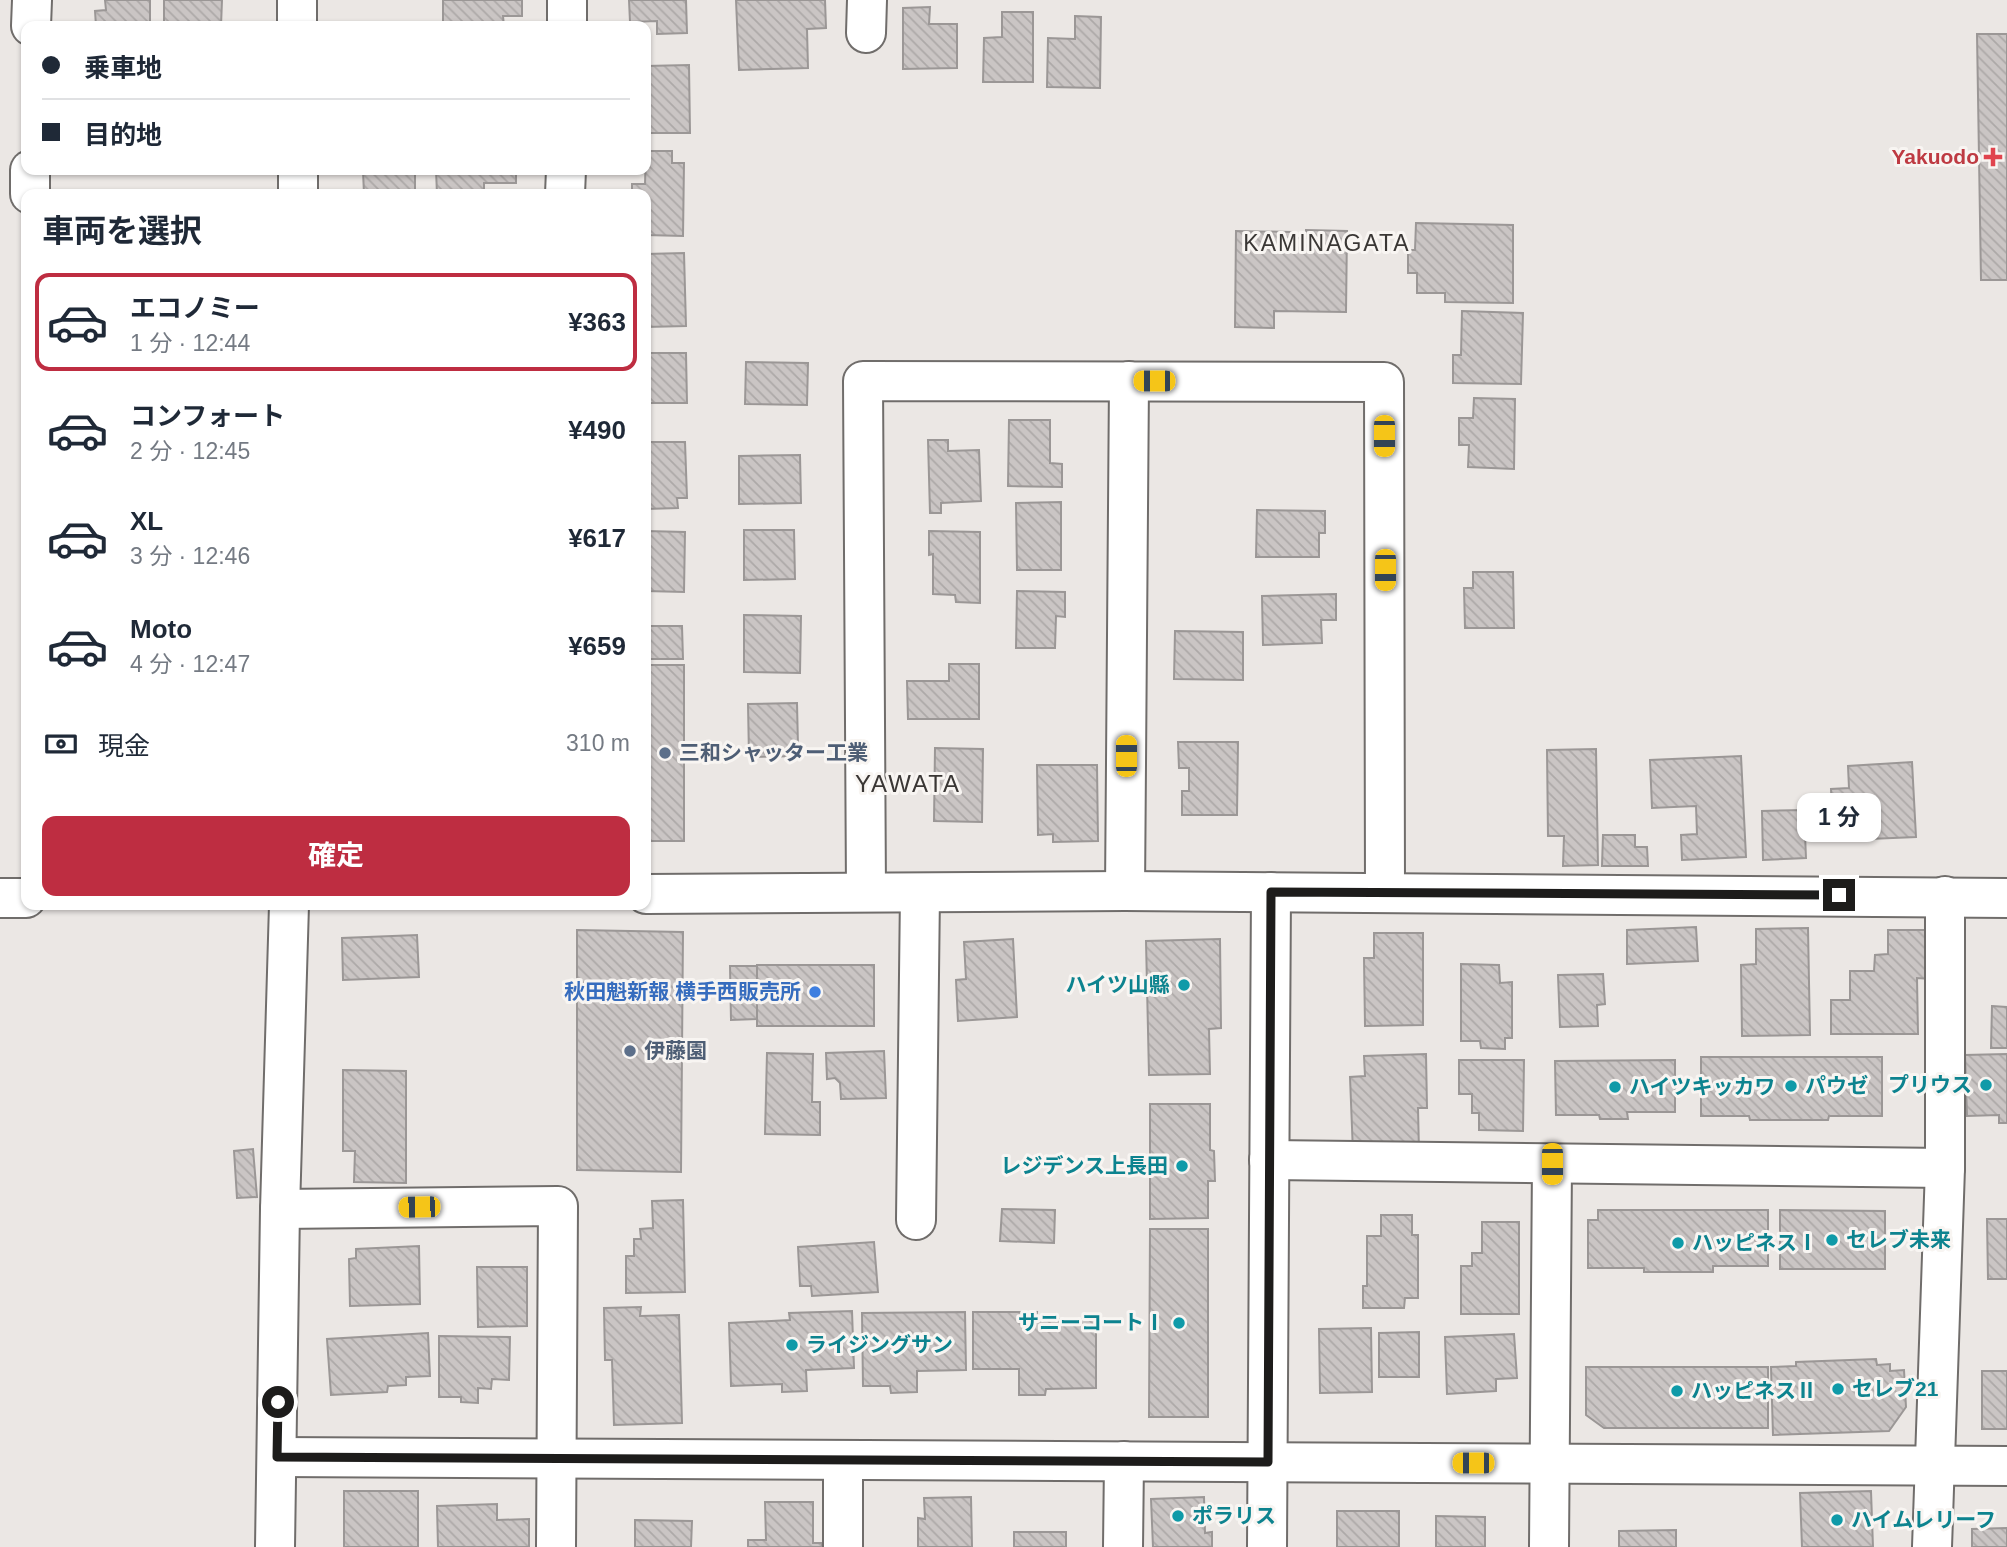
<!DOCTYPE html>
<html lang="ja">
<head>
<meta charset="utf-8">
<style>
  :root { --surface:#fff; --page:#f6f6f7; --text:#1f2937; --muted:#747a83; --line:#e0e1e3; --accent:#be2d41 }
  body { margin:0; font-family:Arial,"Noto Sans JP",sans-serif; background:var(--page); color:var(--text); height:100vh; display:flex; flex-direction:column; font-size:26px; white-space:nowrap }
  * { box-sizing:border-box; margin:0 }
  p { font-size:23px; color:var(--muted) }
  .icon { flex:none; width:38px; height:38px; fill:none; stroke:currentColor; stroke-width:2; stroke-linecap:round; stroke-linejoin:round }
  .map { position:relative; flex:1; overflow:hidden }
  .side { position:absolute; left:21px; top:189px; width:630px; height:721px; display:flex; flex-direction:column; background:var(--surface); border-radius:14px; box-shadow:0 2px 5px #0004 }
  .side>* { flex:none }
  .hud { position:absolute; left:21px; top:21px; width:630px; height:154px; border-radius:14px; box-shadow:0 2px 5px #0004; display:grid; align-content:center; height:154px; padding:0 21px; background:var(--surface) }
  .end { position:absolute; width:32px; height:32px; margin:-16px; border:9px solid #1d1c1b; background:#fff; box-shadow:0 0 0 4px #fff }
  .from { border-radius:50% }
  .bubble { position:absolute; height:49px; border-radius:14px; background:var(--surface); box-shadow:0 2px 5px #0004; font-size:23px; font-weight:700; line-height:49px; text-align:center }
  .car { position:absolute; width:21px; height:42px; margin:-21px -10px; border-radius:9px; box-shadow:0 0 5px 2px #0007; background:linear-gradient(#f5c518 24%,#345 0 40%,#f5c518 0 76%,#345 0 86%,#f5c518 0) }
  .hud b { display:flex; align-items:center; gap:24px; height:66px; font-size:26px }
  .hud b+b { border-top:2px solid var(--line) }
  .hud i { width:18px; height:18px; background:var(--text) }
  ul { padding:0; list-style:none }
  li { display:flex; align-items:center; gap:21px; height:98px; margin:0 14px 10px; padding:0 7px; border:4px solid transparent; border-radius:14px }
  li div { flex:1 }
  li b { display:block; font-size:26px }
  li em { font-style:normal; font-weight:700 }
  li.active { border-color:var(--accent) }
  li>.icon { width:63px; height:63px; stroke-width:1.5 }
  h2 { padding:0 21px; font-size:32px; line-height:84px }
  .pay { display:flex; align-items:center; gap:18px; height:77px; padding:0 21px; font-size:26px }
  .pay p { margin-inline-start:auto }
  .primary-button { display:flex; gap:14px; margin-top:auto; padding:14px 21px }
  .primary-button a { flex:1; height:80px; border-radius:14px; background:var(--accent); color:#fff; font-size:28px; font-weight:700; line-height:80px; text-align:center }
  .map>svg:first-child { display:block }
  .building { fill:url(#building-back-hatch); stroke:#9b9796; stroke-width:2 }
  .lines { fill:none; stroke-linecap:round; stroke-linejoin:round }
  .minor-casing { stroke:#706d6b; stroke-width:42 }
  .minor { stroke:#fff; stroke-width:38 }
  .route { stroke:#1d1c1b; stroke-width:9 }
  .health-dot { fill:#e0444e; stroke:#f8f5f2; stroke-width:2.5 }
  .service-dot { fill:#5c6f8a; stroke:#f8f5f2; stroke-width:2.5 }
  .culture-dot { fill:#0f9aa8; stroke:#f8f5f2; stroke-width:2.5 }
  .shop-dot { fill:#3f7fe0; stroke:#f8f5f2; stroke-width:2.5 }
  .labels { text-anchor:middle; stroke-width:6; stroke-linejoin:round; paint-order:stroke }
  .health-label { font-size:21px; font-weight:bold; fill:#be3a42; stroke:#f8f5f2; text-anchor:end }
  .service-label { font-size:21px; font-weight:bold; fill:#4e5e75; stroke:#f8f5f2; text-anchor:start }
  .culture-label { font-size:21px; font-weight:bold; fill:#0d838f; stroke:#f8f5f2; text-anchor:start }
  .shop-label { font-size:21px; font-weight:bold; fill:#366cbe; stroke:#f8f5f2; text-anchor:end }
  .neighbourhood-label { font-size:23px; letter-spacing:2px; fill:#3a3735; stroke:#f8f5f2 }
  .quarter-label { font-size:24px; letter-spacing:2px; fill:#3a3735; stroke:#f8f5f2 }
</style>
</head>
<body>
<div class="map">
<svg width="2007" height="1547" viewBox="0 0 2007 1547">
  <defs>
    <pattern id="building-back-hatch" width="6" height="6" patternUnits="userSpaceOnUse" patternTransform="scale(1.75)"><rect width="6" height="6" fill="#cac5c4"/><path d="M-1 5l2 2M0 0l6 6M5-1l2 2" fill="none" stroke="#ada9a8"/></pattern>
  </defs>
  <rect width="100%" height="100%" fill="#ebe7e4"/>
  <g class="building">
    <polygon points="105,0 150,0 150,26 96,26 95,11 106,10"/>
    <polygon points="164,0 222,0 221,26 164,26"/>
    <polygon points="443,0 522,0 522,16 503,16 504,26 443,26"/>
    <polygon points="629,0 686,0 687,33 657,34 657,21 630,22"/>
    <polygon points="736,0 825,0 826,28 807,29 808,68 739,70"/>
    <polygon points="930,7 929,24 957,24 957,68 903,69 903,8"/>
    <polygon points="1002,12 1033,12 1033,82 983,82 984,38 1002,37"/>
    <polygon points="1075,16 1101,17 1100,88 1047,87 1048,38 1075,39"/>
    <polygon points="1977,34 2007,34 2007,280 1981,280"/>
    <polygon points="689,65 690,133 646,133 646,66"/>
    <polygon points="646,151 672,151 672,163 684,163 683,236 646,235 646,194 632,194 632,184 645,184"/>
    <polygon points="415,170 415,194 364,194 363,171"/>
    <polygon points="436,170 516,170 516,183 484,183 484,194 437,194"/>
    <polygon points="1416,223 1513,225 1513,303 1445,302 1445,293 1417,293 1417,273 1408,273 1408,250 1415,250"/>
    <polygon points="1306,230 1347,231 1346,312 1274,311 1274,328 1235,327 1236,231 1293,232 1293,238 1306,238"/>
    <polygon points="684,253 686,326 646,327 646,254"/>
    <polygon points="1462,311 1523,313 1521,384 1453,383 1453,355 1461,355"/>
    <polygon points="646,353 686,353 687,403 646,403"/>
    <polygon points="746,362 808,363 807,405 745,404"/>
    <polygon points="1474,398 1515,399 1514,469 1468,467 1469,445 1459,445 1459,418 1473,418"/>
    <polygon points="1009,420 1050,420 1050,463 1062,464 1062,487 1008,486"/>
    <polygon points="928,440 948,440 948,451 979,450 981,501 941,503 941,513 930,513"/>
    <polygon points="646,442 685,442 687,498 677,498 678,508 646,509"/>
    <polygon points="800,455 801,503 739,504 739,456"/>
    <polygon points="1061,502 1061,570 1017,570 1016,503"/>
    <polygon points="1257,510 1325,511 1325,533 1319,533 1319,557 1256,557"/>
    <polygon points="744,530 794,530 795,579 744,580"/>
    <polygon points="646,531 685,532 684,592 646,591"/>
    <polygon points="929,531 980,532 980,603 956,602 955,595 933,594 933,554 929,555"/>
    <polygon points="1473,572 1513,572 1514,628 1465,628 1464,588 1473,588"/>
    <polygon points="1017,591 1065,592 1065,617 1056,616 1055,648 1016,648"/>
    <polygon points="1336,594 1336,620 1321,620 1322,643 1263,645 1262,596"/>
    <polygon points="744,615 801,616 800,673 744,672"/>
    <polygon points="646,626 682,626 683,659 646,659"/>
    <polygon points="1175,631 1243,632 1243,680 1174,679"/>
    <polygon points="949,664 979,664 979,719 908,719 907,681 949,681"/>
    <rect x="646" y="665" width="38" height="176"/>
    <polygon points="797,703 798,746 802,746 802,756 749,757 748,704"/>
    <polygon points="1178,742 1238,742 1237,815 1182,815 1182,791 1189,791 1189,768 1179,768"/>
    <polygon points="935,748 983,749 982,822 934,821"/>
    <polygon points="1596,749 1598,865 1563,866 1564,836 1548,836 1547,750"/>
    <polygon points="1741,756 1746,857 1682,860 1681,835 1697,834 1696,806 1652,808 1650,760"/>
    <polygon points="1912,762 1916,837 1846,840 1846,812 1832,813 1831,789 1849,788 1848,766"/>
    <polygon points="1037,765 1097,765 1098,841 1053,842 1053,834 1038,835"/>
    <polygon points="1804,810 1806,858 1763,860 1762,811"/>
    <polygon points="1603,835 1635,835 1635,847 1647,847 1648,866 1602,866"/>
    <polygon points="1696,927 1698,961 1627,964 1627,930"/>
    <polygon points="1808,928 1810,1035 1742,1036 1741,965 1756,964 1756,929"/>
    <polygon points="577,930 683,932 681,1172 577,1170"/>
    <polygon points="1888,930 1930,930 1930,979 1917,978 1918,1034 1831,1034 1831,1000 1850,1000 1850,971 1874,971 1875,955 1888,954"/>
    <polygon points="1374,933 1423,933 1423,1025 1365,1026 1364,958 1374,958"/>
    <polygon points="417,935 419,977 343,980 342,938"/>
    <polygon points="1013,939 1017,1017 958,1021 956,980 966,979 964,942"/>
    <polygon points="1220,939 1221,1028 1209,1029 1210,1074 1149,1075 1146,941"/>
    <polygon points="1461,964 1499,965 1500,983 1512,982 1512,1038 1505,1038 1505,1049 1481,1048 1480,1041 1461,1041"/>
    <rect x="757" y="965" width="117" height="61"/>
    <polygon points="730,966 757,966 757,1019 731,1020"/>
    <polygon points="1603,974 1605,1004 1597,1005 1598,1026 1560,1027 1558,975"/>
    <polygon points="1992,1006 2007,1007 2007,1048 1991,1048"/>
    <polygon points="884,1051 886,1098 841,1099 840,1083 835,1078 827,1079 826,1053"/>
    <polygon points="767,1053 813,1054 812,1102 820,1102 820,1135 765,1134"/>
    <polygon points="1426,1054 1427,1108 1418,1108 1419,1151 1353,1153 1350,1077 1365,1076 1364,1056"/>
    <polygon points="2007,1054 2007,1123 1999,1123 1999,1115 1967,1116 1965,1055"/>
    <polygon points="1701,1057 1882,1057 1882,1116 1829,1116 1828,1120 1750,1120 1749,1116 1701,1116"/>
    <polygon points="1459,1060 1524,1060 1523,1131 1479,1130 1479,1113 1472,1113 1472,1094 1459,1094"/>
    <polygon points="1675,1060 1675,1112 1627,1112 1628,1119 1600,1119 1599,1115 1556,1115 1555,1061"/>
    <polygon points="343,1070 406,1071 406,1183 354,1182 355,1151 343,1151"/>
    <polygon points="1150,1104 1210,1104 1210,1150 1214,1151 1215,1181 1208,1181 1208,1218 1150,1219"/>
    <polygon points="253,1149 257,1197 237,1198 234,1151"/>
    <polygon points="683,1200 685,1292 626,1293 626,1256 634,1256 634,1239 641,1239 640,1229 653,1228 652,1201"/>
    <polygon points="1002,1209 1055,1210 1054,1243 1000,1241"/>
    <polygon points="1598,1210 1768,1210 1768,1266 1713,1266 1713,1272 1644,1272 1644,1268 1588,1268 1588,1220 1598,1220"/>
    <polygon points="1780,1210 1885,1211 1885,1269 1780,1269"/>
    <polygon points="1381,1215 1412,1215 1412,1235 1418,1235 1418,1298 1405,1298 1404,1308 1363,1308 1363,1286 1367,1286 1367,1236 1381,1236"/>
    <polygon points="1987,1219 2007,1219 2007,1279 1988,1279"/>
    <polygon points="1482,1222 1519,1222 1519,1314 1461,1314 1461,1266 1472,1266 1472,1253 1482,1253"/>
    <polygon points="1150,1229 1208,1229 1208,1417 1149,1417"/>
    <polygon points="874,1242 878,1292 812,1296 811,1286 800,1286 798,1247"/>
    <polygon points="419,1246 420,1304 350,1306 349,1259 356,1258 356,1249"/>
    <polygon points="477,1267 527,1267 527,1326 478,1327"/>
    <polygon points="641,1307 640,1316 679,1315 682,1423 614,1425 612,1360 605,1360 604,1308"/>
    <polygon points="852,1311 854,1368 806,1370 807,1391 782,1392 782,1384 731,1386 729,1323 790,1320 789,1313"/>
    <polygon points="965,1312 966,1370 917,1371 917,1392 891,1393 890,1386 863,1386 862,1313"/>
    <polygon points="973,1312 1037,1312 1036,1319 1096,1319 1096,1388 1046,1389 1045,1395 1019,1395 1019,1369 973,1369"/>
    <polygon points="1371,1328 1372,1392 1320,1393 1319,1329"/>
    <polygon points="1419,1332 1419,1377 1379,1377 1379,1333"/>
    <polygon points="428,1333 430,1376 406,1377 406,1385 388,1386 387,1392 331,1395 327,1339"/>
    <polygon points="1514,1334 1517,1378 1496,1379 1496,1391 1447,1394 1445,1337"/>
    <polygon points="439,1336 510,1337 509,1380 492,1379 491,1389 478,1388 478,1403 461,1402 461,1397 439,1397"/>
    <polygon points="1876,1359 1877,1365 1890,1364 1890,1371 1904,1370 1906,1407 1889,1431 1773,1435 1771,1367 1796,1366 1796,1362"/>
    <polygon points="1586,1367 1768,1367 1768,1428 1604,1428 1586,1415"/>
    <rect x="1982" y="1371" width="25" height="58"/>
    <rect x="344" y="1491" width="74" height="56"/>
    <polygon points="1871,1491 1873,1547 1802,1547 1800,1493"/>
    <polygon points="971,1497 972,1547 918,1547 918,1518 925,1519 924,1498"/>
    <polygon points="1204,1497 1205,1533 1212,1532 1212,1547 1153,1547 1151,1499"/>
    <polygon points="765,1502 813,1502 813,1543 822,1543 822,1547 748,1547 748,1540 766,1540"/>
    <polygon points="497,1504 497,1520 529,1519 529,1547 438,1547 437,1506"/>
    <rect x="1337" y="1511" width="62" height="36"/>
    <polygon points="1436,1516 1485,1517 1485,1547 1436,1547"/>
    <polygon points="635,1520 692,1521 691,1547 635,1547"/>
    <polygon points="2007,1528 2007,1547 1972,1547 1972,1529"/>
    <polygon points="1676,1530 1676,1547 1619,1547 1619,1531"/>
    <rect x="1014" y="1532" width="52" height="15"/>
  </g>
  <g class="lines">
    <g class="minor-casing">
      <g id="minor">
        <polyline points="297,0 297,26"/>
        <polyline points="31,26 32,0"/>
        <polyline points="567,26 567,0"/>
        <polyline points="866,33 867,0"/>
        <polyline points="298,170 298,194"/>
        <polyline points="30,194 30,170"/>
        <polyline points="565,194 566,170"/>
        <polyline points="1125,891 1129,381"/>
        <polyline points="866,892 863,381 1384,382 1385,892"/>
        <polyline points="646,894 1125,891 2007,898"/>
        <polyline points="0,898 26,898"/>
        <polyline points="1269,1160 1945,1168"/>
        <polyline points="280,1209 558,1206 556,1547"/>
        <polyline points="916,1220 920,893"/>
        <polyline points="277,1457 2007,1466"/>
        <polyline points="843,1460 843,1547"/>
        <polyline points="275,1547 280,1209 289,905"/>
        <polyline points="1123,1547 1124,1461"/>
        <polyline points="1267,1547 1271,892"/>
        <polyline points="1549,1547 1552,1164"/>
        <polyline points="1932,1547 1945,1168 1945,896"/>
      </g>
    </g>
    <use href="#minor" class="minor"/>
  </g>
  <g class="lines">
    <polyline class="route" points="278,1402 277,1457 1268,1462 1271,892 1839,895"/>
  </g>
  <path class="health-dot" d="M1989.5 146.5h7v7h7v7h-7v7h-7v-7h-7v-7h7z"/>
  <g class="service-dot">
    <circle cx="665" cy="753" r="7"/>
    <circle cx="630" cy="1051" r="7"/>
  </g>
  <g class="culture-dot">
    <circle cx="1184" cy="985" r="7"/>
    <circle cx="1986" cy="1085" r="7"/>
    <circle cx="1791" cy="1086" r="7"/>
    <circle cx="1615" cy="1087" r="7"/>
    <circle cx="1182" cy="1166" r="7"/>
    <circle cx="1832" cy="1240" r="7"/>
    <circle cx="1678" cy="1243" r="7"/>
    <circle cx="1179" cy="1323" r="7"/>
    <circle cx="792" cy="1345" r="7"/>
    <circle cx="1838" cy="1389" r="7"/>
    <circle cx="1677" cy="1391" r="7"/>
    <circle cx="1178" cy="1516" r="7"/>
    <circle cx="1837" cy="1520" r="7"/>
  </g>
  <circle class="shop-dot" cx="815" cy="992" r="7"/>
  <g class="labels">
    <g class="health-label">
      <text x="1979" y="164">Yakuodo</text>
    </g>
    <g class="service-label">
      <text x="679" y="760">三和シャッター工業</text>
      <text x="644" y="1058">伊藤園</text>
    </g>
    <g class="culture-label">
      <text x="1170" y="992" text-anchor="end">ハイツ山縣</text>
      <text x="1972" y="1092" text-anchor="end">プリウス</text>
      <text x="1805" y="1093">パウゼ</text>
      <text x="1629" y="1094">ハイツキッカワ</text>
      <text x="1168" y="1173" text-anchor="end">レジデンス上長田</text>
      <text x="1846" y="1247">セレブ未来</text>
      <text x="1692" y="1250">ハッピネスⅠ</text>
      <text x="1165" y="1330" text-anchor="end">サニーコートⅠ</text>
      <text x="806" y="1352">ライジングサン</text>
      <text x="1852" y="1396">セレブ21</text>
      <text x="1691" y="1398">ハッピネスⅡ</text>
      <text x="1192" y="1523">ポラリス</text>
      <text x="1851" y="1527">ハイムレリーフ</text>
    </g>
    <g class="shop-label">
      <text x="801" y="999">秋田魁新報 横手西販売所</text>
    </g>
    <g class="neighbourhood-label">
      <text x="1327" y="251">KAMINAGATA</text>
    </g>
    <g class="quarter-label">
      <text x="908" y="792">YAWATA</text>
    </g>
  </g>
</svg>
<i class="end from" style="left:278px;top:1402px"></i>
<i class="end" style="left:1839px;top:895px"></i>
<div class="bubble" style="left:1797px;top:793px;width:84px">1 分</div>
<i class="car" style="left:1154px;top:381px;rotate:270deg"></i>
<i class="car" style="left:1384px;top:436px;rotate:180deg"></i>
<i class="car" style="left:1385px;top:570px;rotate:180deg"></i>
<i class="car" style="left:1126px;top:756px;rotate:0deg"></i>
<i class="car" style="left:1552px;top:1164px;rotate:180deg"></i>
<i class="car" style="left:419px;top:1207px;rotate:269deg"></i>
<i class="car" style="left:1473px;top:1463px;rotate:270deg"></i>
<div class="hud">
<b><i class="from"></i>乗車地</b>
<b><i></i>目的地</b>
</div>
<section class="side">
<h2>車両を選択</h2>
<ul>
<li class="active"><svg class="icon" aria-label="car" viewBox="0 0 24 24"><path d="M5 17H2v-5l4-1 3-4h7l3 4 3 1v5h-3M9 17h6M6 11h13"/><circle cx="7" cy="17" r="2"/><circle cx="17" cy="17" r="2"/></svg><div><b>エコノミー</b><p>1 分 · 12:44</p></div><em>¥363</em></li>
<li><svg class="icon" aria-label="car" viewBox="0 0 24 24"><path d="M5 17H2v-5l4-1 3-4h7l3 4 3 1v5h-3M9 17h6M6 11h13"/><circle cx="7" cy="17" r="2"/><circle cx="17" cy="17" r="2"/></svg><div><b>コンフォート</b><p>2 分 · 12:45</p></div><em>¥490</em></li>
<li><svg class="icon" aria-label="car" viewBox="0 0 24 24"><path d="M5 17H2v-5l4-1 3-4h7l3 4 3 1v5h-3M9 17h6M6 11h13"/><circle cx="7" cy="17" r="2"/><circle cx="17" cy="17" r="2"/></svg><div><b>XL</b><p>3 分 · 12:46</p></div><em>¥617</em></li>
<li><svg class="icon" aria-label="car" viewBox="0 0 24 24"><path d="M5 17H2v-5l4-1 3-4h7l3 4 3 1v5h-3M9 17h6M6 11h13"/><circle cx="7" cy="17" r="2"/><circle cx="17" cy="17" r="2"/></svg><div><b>Moto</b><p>4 分 · 12:47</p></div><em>¥659</em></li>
</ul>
<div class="pay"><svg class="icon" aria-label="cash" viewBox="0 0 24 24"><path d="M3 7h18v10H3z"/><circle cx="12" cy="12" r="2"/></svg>現金<p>310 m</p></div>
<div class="primary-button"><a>確定</a></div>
</section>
</div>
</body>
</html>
